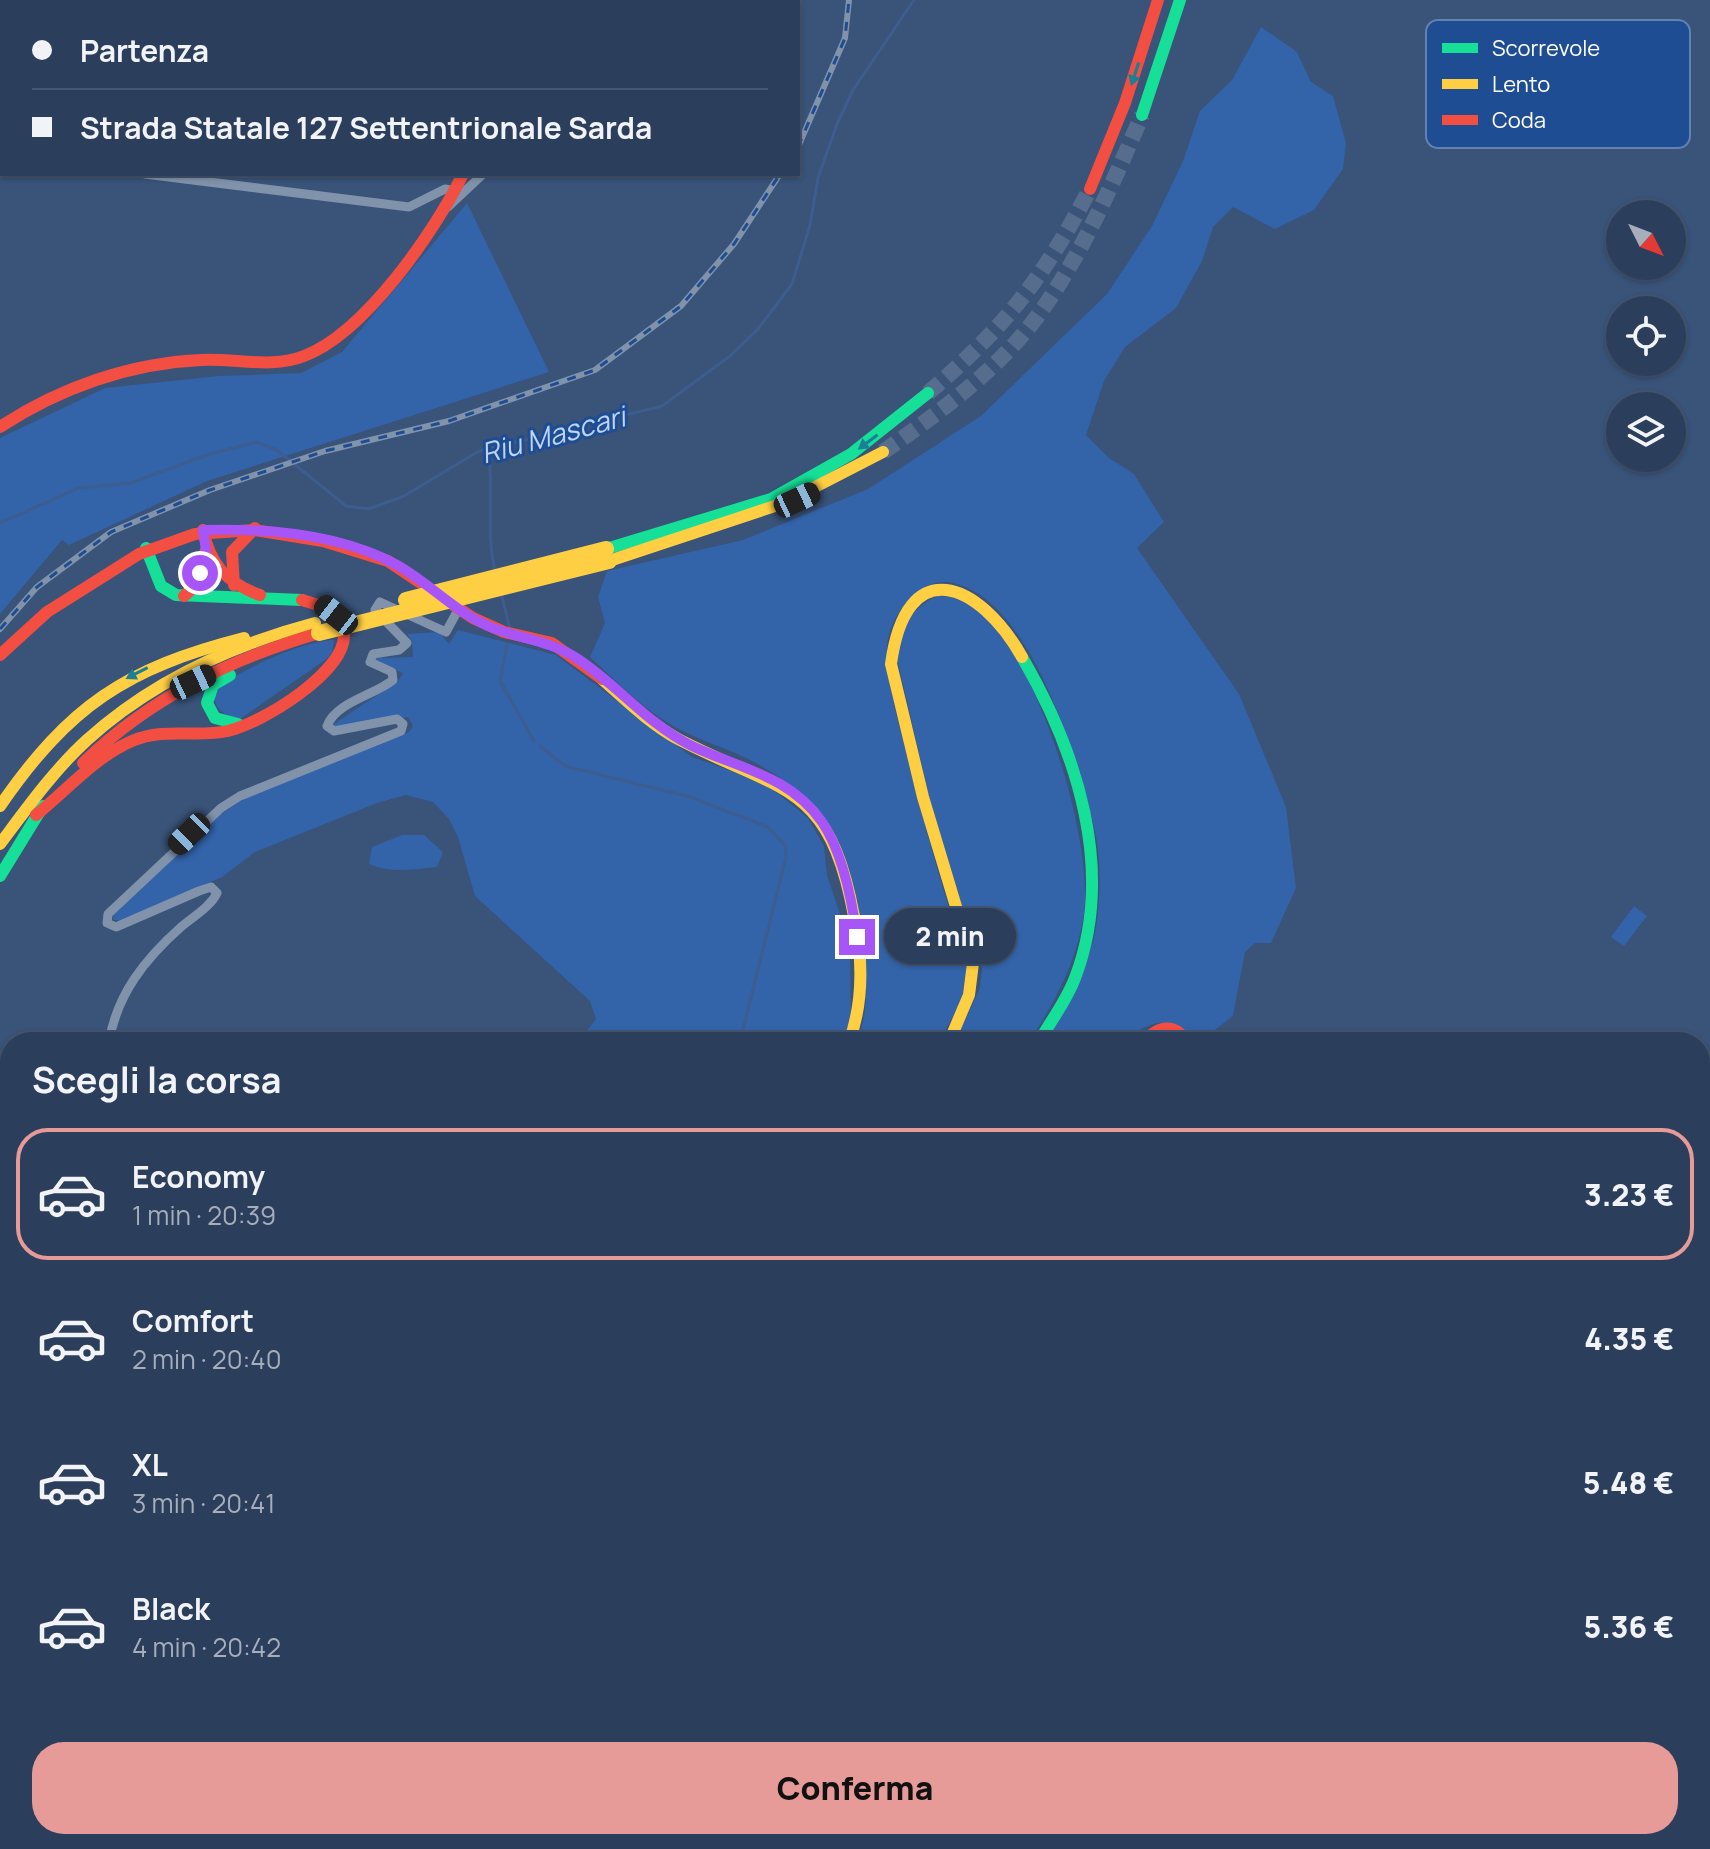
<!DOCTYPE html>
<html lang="it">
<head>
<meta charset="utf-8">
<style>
  :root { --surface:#2b3e5b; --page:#374964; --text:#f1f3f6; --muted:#a6aebb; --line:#475771; --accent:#e69b98 }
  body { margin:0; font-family:Manrope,sans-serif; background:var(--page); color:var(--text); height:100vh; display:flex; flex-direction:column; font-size:30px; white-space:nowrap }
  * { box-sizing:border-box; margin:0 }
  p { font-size:26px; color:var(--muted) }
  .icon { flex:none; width:44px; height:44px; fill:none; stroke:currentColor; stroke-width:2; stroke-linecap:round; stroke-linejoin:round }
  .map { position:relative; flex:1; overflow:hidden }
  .panel { position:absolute; left:0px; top:1032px; width:1710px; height:818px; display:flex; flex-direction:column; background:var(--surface); border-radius:32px 32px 0 0; box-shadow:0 2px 6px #0004,0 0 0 2px var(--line) }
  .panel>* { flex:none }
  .hud { position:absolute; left:0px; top:0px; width:800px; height:176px; box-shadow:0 2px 6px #0004,0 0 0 2px var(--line); display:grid; align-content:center; height:176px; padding:0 32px; background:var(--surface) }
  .needle { width:52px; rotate:132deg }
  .fabs { position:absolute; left:1606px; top:200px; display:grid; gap:16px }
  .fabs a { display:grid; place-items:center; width:80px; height:80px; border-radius:50%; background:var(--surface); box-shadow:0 2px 6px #0004,0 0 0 2px var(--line); font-size:40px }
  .end { position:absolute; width:36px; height:36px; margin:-18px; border:10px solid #a855f7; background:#fff; box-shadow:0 0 0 4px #fff }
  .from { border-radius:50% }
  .bubble { position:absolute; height:56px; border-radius:28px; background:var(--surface); box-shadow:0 2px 6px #0004,0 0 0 2px var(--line); font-size:26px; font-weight:800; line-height:56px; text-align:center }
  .car { position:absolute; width:24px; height:48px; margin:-24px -12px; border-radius:10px; box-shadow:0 0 6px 2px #0007; background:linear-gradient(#222 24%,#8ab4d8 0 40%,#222 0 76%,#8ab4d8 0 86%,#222 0) }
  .hud b { display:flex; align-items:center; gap:28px; height:76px; font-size:30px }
  .hud b+b { border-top:2px solid var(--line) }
  .hud i { width:20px; height:20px; background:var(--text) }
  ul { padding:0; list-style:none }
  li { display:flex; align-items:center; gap:24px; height:132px; margin:0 16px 12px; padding:0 16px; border:4px solid transparent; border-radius:32px }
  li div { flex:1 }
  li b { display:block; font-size:30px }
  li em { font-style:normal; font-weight:800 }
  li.selected { border-color:var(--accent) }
  li>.icon { width:72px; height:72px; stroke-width:1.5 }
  h2 { padding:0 32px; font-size:36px; line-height:96px }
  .primary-button { display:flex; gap:16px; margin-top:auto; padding:16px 32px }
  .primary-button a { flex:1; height:92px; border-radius:32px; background:var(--accent); color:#111; font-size:32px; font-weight:800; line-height:92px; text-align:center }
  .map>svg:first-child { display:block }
  .green { fill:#3363a9 }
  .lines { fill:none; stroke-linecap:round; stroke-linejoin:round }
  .stream { stroke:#3d5d8f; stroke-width:3 }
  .highway-tunnel { stroke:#576d8d; stroke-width:16; stroke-dasharray:16 8; stroke-linecap:butt }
  .street { stroke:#8193ab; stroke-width:9 }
  .fast { stroke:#16e098; stroke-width:12 }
  .slow { stroke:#ffcf43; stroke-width:12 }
  .jam { stroke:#f24e42; stroke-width:12 }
  .rail-casing { stroke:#8193ab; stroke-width:6 }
  .rail { stroke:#1e4d94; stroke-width:3; stroke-dasharray:9; stroke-linecap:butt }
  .slow-bridge { stroke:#ffcf43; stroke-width:16 }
  .oneway { fill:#1b8095 }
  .route { stroke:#a855f7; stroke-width:10 }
  .labels { text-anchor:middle; stroke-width:6; stroke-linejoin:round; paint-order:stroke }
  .water-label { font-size:28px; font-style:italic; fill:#bdd4f5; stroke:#1e4d94 }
  .key { fill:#1e4d94; stroke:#6282b4; stroke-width:2 }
  .key-label { font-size:22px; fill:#fff }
</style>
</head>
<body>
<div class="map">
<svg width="1710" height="1849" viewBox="0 0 1710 1849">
  <rect width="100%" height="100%" fill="#395379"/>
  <g class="green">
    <path d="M1261,27L1297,52L1311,82L1333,96L1346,143L1343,169L1314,210L1275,229L1233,207L1213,227L1202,261L1176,308L1125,347L1104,381L1086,435L1109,458L1134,474L1164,522L1137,548L1239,694L1286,807L1296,888L1271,943H1255L1245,952L1233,1016L1199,1042H1190C1173,1021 1162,1017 1138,1031L1133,1042H1045C1063,1005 1093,961 1097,920C1101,889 1101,854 1093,823C1075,755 1032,605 957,584C940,579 926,584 913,596C897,611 886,632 887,654C887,684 897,715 904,743C922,820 945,895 968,971L964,996L939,1042H856C871,1013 865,971 863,939C855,854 827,798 748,759C724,747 699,740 675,727C644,710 616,681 590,657L605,623L598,597L607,571L743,540L868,489L981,416L1107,294L1152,226L1183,161L1200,111L1232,80Z"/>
    <polygon points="467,203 549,372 207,481 69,545 62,540 0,614 0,438 105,388 219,376 301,373 342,352"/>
    <path d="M938,596C951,597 963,597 973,605C1036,650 1094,838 1084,914C1077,961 1055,1002 1029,1042H955L980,988L982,968L934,817L898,663C897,632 909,608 938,596Z"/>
    <polygon points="458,630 556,655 692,757 764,782 808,818 824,846 827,875 845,929 850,960 851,1018 842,1042 534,1042 586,1032 596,1019 590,1001 475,896 458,837 449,819 433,802 406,795 377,803 255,852 222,877 125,920 113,920 114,914 215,818 250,795 409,732 413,726 408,717 334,729 331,726 398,681 403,673 375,663 376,658 413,657 412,641 407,634 439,632 449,644"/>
    <path d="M334,640L332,653L325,660L240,719C221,713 214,711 214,690C244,669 298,642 334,640Z"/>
    <path d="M402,835H424L443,852L437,867C413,869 392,874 369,864L372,847Z"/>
    <polygon points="1634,906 1647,916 1624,946 1611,937"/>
    <polygon points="359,1840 788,1840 792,1849 357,1849"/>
    <polygon points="807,1840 1283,1840 1247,1842 1246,1849 808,1849"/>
  </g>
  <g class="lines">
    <g class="stream">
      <path d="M488,451C495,491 485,531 495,570"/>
      <polyline points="0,523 79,488 130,483 210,454 257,442 277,450 346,506 369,509 404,496 479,451 662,406 730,356 758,329 792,284 810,225 818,178 837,124 853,90 914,0"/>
      <polyline points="501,593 510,629"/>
      <polyline points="507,644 500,681 534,741"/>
      <polyline points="540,746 565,766 690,797 768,827 785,845 786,857 740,1042"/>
      <polyline points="823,1840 828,1849"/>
    </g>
    <g class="highway-tunnel">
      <path d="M928,393C1006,326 1042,280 1090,189"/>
      <path d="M883,452C940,412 1001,368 1042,310C1084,250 1113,183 1142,115"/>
    </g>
    <g class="street">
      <polyline points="15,0 16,2"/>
      <polyline points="419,0 419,2"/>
      <polyline points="145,174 409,207 445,189 455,191"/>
      <polyline points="448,207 483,174"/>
      <path d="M109,1042C117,994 145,959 181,927C193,917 211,906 217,893L211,887L199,891L116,927L107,923L108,914L221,808L240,796L401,731L403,724L397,719L334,731L327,726C336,702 375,695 393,680L392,672L370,662L373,654L399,650L407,643L375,610L380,602L446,632L458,610"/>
      <polyline points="1700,1210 1710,1206"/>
      <polyline points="349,1849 350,1840"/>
    </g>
    <g class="fast">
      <polyline points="1142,115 1180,0"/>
      <polyline points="146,548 161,586 176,595 302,600"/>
      <polyline points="606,549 771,499 851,454 928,393"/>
      <path d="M1022,657C1077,752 1116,871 1075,978C1066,1002 1051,1020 1039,1042"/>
      <polyline points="230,675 213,685 207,703 215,718 238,724"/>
      <polyline points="0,876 43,806"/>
    </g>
    <g class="slow">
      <polyline points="494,0 494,2"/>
      <polyline points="609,561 784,503 883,452"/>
      <path d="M602,679C626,700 649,723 678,739C782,793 829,781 854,916C863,959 864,1001 849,1042"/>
      <path d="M0,806C69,706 126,668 244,638"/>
      <path d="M0,844C27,808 54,770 87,740C151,682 232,645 315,623"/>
      <path d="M949,1042L969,995L973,963L923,797L891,664C906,552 979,581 1022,657"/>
    </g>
    <g class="jam">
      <polyline points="1090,189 1125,103 1158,0"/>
      <path d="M0,427C59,388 130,363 201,360C235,358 272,369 304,356C365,333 435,231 463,174"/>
      <path d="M203,530C210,565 227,583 260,595"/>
      <polyline points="234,585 232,552 255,528"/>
      <polyline points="184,596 195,586 206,550"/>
      <polyline points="0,655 47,612 139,554 195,534 254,530 323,541 388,561 473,618 504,632 552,643 602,679"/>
      <path d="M83,763C150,698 230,659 319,633"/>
      <path d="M36,815C67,790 95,757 132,741C165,727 196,738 228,731C262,723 346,672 344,634L328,608L302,600"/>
      <path d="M1145,1042C1158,1025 1175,1023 1187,1042"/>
      <polyline points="1509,1840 1526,1849"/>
    </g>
    <g class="rail-casing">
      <g id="rail">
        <polyline points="798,147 845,38 849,0"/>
        <polyline points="0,629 37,587 111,532 210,490 325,451 449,421 595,370 681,306 734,244 780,174"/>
      </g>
    </g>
    <use href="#rail" class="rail"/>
    <g class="slow-bridge">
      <polyline points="406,600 606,549"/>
      <polyline points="319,633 609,561"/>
    </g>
  </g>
  <defs><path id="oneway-solid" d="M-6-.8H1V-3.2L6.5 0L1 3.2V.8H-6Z" transform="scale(2)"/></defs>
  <g class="oneway">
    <use href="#oneway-solid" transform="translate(1135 74) rotate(108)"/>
    <use href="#oneway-solid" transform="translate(868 442) rotate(143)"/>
    <use href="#oneway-solid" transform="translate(137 673) rotate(153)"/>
  </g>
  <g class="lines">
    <path class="route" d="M200,573L206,550L203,530C267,528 340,534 397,565C429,583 454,611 488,626C518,639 550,640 578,659C617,685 646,722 688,744C735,768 789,774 822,822C843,853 852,900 857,937"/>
  </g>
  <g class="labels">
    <g class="water-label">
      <text transform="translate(553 435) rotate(-15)" y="10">Riu Mascari</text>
    </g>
  </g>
  <rect x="1426" y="20" width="264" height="128" rx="12" class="key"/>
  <rect x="1442" y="43" width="36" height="10" fill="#16e098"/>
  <rect x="1442" y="79" width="36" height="10" fill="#ffcf43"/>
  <rect x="1442" y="115" width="36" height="10" fill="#f24e42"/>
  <g class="key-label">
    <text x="1492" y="56">Scorrevole</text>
    <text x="1492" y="92">Lento</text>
    <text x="1492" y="128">Coda</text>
  </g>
</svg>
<div class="fabs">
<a><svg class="needle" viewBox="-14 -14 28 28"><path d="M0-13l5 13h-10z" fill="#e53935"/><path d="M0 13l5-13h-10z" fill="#a6aebb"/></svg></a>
<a><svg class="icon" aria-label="locate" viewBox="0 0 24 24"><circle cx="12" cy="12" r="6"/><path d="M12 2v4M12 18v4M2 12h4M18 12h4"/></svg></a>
<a><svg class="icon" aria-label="layers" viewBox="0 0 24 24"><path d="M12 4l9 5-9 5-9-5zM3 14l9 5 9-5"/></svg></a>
</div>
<i class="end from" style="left:200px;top:573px"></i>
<i class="end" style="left:857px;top:937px"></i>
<div class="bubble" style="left:884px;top:908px;width:132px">2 min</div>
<i class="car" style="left:797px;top:500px;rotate:65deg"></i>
<i class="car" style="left:336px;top:615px;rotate:308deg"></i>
<i class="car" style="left:193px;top:682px;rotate:65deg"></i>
<i class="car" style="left:189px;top:834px;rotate:226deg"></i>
<div class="hud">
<b><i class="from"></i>Partenza</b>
<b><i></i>Strada Statale 127 Settentrionale Sarda</b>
</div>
<section class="panel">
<h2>Scegli la corsa</h2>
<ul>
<li class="selected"><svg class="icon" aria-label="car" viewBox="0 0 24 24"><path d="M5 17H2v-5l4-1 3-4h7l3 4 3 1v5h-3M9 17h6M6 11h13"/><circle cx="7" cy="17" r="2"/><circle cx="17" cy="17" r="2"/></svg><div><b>Economy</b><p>1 min · 20:39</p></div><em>3.23 €</em></li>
<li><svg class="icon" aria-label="car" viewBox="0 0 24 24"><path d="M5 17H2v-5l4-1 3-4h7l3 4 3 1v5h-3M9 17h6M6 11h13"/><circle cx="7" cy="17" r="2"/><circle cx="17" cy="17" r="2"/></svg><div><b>Comfort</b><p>2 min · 20:40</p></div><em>4.35 €</em></li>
<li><svg class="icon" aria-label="car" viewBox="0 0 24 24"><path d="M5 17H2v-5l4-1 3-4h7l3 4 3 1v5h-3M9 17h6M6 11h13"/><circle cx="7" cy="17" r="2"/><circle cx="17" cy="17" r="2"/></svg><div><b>XL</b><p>3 min · 20:41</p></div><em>5.48 €</em></li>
<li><svg class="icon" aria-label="car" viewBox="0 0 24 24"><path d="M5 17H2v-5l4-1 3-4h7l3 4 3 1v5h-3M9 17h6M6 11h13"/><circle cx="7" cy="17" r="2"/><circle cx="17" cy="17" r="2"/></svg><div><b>Black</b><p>4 min · 20:42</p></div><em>5.36 €</em></li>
</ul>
<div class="primary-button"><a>Conferma</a></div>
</section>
</div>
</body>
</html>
